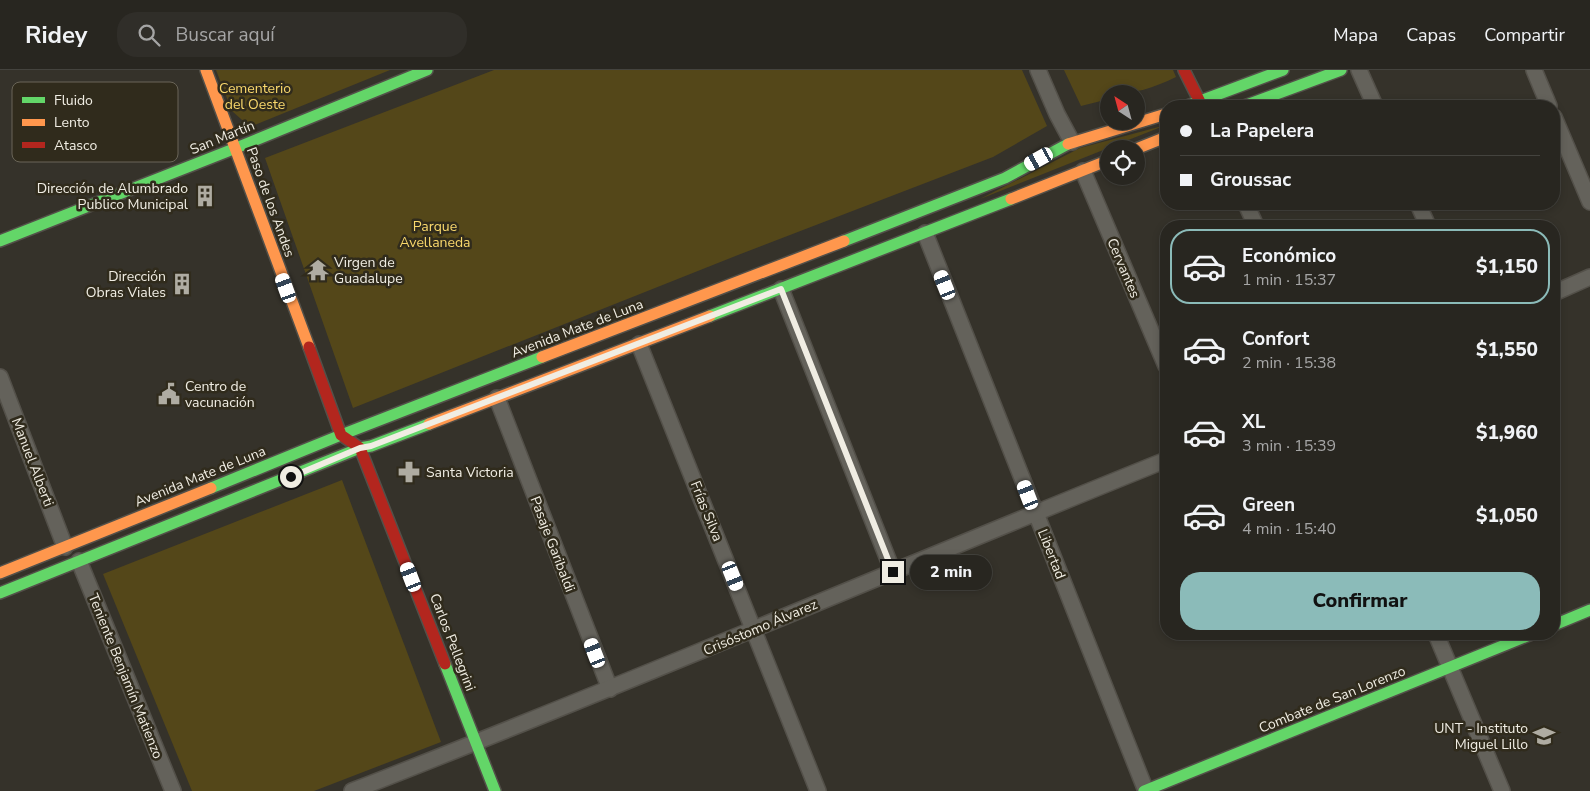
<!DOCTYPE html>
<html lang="es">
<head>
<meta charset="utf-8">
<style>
  :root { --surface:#282620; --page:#302e29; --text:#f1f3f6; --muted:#a5a5a5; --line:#44433e; --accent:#8bbbb9 }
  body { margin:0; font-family:"Nunito Sans",sans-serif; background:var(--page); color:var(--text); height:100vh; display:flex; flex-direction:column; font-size:19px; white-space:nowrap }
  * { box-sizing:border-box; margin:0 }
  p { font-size:16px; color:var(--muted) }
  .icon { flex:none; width:28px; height:28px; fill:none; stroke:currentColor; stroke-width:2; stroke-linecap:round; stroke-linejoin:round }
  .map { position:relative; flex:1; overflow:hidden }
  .side { position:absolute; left:1160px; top:150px; width:400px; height:420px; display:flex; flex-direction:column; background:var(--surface); border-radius:20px; box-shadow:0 2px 8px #0003,0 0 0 1px var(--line) }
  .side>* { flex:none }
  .guide { position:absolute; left:1160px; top:30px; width:400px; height:110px; border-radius:20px; box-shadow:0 2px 8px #0003,0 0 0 1px var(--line); display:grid; align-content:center; height:110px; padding:0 20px; background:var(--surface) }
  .needle { width:32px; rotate:324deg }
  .controls { position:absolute; left:1100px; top:15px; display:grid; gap:10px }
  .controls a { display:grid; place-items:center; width:45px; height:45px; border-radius:50%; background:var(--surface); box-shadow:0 2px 8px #0003,0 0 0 1px var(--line); font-size:25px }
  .end { position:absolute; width:22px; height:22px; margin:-11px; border:6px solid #f0ede3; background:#111; box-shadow:0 0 0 2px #111 }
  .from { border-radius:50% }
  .bubble { position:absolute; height:35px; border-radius:18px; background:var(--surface); box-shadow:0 2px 8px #0003,0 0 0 1px var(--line); font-size:16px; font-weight:800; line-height:35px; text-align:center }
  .car { position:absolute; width:15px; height:30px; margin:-15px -8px; border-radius:6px; box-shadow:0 0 4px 1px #0007; background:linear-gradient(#fff 24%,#345 0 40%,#fff 0 76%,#345 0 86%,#fff 0) }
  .guide b { display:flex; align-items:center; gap:18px; height:48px; font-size:19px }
  .guide b+b { border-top:1px solid var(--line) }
  .guide i { width:12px; height:12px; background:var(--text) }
  ul { padding:9px 0 0; list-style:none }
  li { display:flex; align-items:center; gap:15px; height:75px; margin:0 10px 8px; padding:0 10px; border:2px solid transparent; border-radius:20px }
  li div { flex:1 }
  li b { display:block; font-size:19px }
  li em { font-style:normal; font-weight:800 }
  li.active { border-color:var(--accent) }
  li>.icon { width:45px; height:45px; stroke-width:1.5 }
  .cta { display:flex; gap:10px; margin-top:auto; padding:10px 20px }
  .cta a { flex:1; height:58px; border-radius:20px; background:var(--accent); color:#111; font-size:20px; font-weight:800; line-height:58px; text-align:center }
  header { display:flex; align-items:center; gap:30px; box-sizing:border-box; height:70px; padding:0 25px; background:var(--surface); border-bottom:1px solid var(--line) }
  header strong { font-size:24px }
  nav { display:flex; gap:28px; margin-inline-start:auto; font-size:18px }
  .search { width:350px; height:45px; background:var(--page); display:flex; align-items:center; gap:12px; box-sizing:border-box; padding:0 18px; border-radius:20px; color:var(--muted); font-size:19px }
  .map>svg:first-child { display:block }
  .green { fill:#544719 }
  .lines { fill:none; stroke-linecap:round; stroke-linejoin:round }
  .street-casing { stroke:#535049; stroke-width:18 }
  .fast-casing { stroke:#535049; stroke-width:14 }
  .slow-casing { stroke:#535049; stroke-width:14 }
  .jam-casing { stroke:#535049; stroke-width:14 }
  .street { stroke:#64625b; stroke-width:15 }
  .fast { stroke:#63d668; stroke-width:11 }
  .slow { stroke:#ff974d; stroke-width:11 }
  .jam { stroke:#b3261e; stroke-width:11 }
  .route { stroke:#f0ede3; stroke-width:6 }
  .labels { text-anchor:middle; stroke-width:5; stroke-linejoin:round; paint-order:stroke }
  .park-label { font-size:14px; fill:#f9d86c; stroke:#302b1c }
  .street-label { font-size:14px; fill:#f0ede3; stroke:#302b1c }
  .poi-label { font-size:14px; fill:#f0ede3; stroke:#302b1c; text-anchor:end }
  .key { fill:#302b1c; stroke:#6a6558; stroke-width:1 }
  .key-label { font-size:14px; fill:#f0ede3 }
</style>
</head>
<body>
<header>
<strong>Ridey</strong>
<div class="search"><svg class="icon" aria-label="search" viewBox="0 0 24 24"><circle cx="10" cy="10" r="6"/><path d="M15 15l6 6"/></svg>Buscar aquí</div>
<nav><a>Mapa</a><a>Capas</a><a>Compartir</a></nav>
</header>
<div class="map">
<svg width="1590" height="721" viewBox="0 0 1590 721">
  <rect width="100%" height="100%" fill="#35322a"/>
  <g class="green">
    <polygon points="216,0 390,0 250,57 232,41"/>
    <polygon points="494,0 1022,0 1047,56 993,87 738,185 353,338 265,88"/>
    <path d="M1064,0H1173L1176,7C1153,18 1135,24 1109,24V29L1081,36Z"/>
    <polygon points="1166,55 980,129 1080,78"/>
    <polygon points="342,410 441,672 314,721 192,721 103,504"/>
  </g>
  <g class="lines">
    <g class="street-casing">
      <g id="street">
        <polyline points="1038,0 1057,44 1072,72"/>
        <polyline points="1359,0 1375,36"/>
        <polyline points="1534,0 1549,36"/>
        <polyline points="1554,47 1590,132"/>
        <polyline points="1083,101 1166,296"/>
        <polyline points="1246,134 1256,156"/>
        <polyline points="1418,134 1428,156"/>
        <polyline points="925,163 1146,721"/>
        <polyline points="781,219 893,502"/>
        <polyline points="1554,223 1590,207"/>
        <polyline points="639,274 818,721"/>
        <polyline points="0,307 65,477"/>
        <polyline points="497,328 610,619"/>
        <polyline points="79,491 173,721"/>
        <polyline points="1436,564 1502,721"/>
        <path d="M352,721C626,615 895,499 1166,390"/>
      </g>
    </g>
    <g class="fast-casing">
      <g id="fast">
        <polyline points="1187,36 1283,0"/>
        <polyline points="1244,36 1341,0"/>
        <polyline points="0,171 236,78 427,0"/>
        <polyline points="844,171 1005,108 1068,74"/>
        <polyline points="710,246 1011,129"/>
        <polyline points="211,418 341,365 542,287"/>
        <polyline points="0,523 360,378 371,376 429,354"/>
        <polyline points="1554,555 1590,540"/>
        <polyline points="445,594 495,721"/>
        <polyline points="1144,721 1532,564"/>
      </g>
    </g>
    <g class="slow-casing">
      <g id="slow">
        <polyline points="206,0 309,277"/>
        <polyline points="1068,74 1166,44"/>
        <polyline points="1136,79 1166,67"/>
        <polyline points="1011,129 1109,90"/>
        <polyline points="542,287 844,171"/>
        <polyline points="429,354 710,246"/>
        <polyline points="0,503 211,418"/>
      </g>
    </g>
    <g class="jam-casing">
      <g id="jam">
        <polyline points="1184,0 1202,36"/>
        <polyline points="309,277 341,365 360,378 445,594"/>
      </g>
    </g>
    <use href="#street" class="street"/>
    <use href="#fast" class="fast"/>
    <use href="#slow" class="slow"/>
    <use href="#jam" class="jam"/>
  </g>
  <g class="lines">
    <polyline class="route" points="291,407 360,378 371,376 781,219 893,502"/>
  </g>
  <defs>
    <g id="building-bare" transform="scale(1.725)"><path d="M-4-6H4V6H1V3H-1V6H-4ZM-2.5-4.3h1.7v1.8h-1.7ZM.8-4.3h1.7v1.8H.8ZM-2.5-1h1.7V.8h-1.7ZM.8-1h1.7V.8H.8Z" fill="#afaca2" stroke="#302b1c" stroke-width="2.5" paint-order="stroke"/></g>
    <g id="temple-bare" transform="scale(1.725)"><path d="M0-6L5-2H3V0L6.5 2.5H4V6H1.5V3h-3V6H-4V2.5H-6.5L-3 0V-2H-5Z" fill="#afaca2" stroke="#302b1c" stroke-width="2.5" paint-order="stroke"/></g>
    <g id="civic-bare" transform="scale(1.725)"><path d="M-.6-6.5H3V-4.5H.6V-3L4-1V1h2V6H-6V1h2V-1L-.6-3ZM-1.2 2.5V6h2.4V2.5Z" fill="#afaca2" stroke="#302b1c" stroke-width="2.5" paint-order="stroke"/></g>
    <g id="pharmacy-bare" transform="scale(1.725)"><path d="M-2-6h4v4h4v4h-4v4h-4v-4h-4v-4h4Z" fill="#afaca2" stroke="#302b1c" stroke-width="2.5" paint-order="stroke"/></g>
    <g id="university-bare" transform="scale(1.725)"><path d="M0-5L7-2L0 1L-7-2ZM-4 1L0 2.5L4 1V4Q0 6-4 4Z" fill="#afaca2" stroke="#302b1c" stroke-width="2.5" paint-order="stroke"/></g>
  </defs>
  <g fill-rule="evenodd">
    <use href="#building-bare" x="205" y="126"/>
    <use href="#temple-bare" x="318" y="200"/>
    <use href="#building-bare" x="182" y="214"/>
    <use href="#civic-bare" x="169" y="324"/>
    <use href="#pharmacy-bare" x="409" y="402"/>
    <use href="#university-bare" x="1544" y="666"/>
  </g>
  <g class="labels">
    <g class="park-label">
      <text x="255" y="23">Cementerio<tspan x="255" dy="16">del Oeste</tspan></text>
      <text x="435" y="161">Parque<tspan x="435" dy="16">Avellaneda</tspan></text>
    </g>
    <g class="street-label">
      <text transform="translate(222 67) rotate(-22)" y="5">San Martín</text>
      <text transform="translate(271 132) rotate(70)" y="5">Paso de los Andes</text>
      <text transform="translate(1124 198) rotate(67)" y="5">Cervantes</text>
      <text transform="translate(577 258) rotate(-21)" y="5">Avenida Mate de Luna</text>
      <text transform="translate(33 392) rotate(69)" y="5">Manuel Alberti</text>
      <text transform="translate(200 406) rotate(-22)" y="5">Avenida Mate de Luna</text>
      <text transform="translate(707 441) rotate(68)" y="5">Frías Silva</text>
      <text transform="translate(553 474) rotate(69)" y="5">Pasaje Garibaldi</text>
      <text transform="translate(1052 484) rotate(68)" y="5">Libertad</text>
      <text transform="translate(760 557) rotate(-23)" y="5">Crisóstomo Álvarez</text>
      <text transform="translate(453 572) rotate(69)" y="5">Carlos Pellegrini</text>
      <text transform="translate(126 606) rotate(68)" y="5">Teniente Benjamín Matienzo</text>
      <text transform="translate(1332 629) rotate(-22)" y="5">Combate de San Lorenzo</text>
    </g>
    <g class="poi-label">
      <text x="188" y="123">Dirección de Alumbrado<tspan x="188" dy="16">Publico Municipal</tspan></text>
      <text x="334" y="197" text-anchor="start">Virgen de<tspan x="334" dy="16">Guadalupe</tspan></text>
      <text x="166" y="211">Dirección<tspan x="166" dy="16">Obras Viales</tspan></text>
      <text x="185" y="321" text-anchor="start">Centro de<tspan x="185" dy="16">vacunación</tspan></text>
      <text x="426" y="407" text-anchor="start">Santa Victoria</text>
      <text x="1528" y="663">UNT - Instituto<tspan x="1528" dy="16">Miguel Lillo</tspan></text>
    </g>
  </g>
  <rect x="12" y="12" width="166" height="80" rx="8" class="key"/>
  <rect x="22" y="27" width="23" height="6" fill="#63d668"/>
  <rect x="22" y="49" width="23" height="7" fill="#ff974d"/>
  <rect x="22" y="72" width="23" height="6" fill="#b3261e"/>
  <g class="key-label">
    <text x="54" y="35">Fluido</text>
    <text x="54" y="57">Lento</text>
    <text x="54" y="80">Atasco</text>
  </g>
</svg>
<div class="controls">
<a><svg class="needle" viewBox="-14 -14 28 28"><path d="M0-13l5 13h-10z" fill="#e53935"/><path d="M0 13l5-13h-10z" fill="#a5a5a5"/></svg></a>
<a><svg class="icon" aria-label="locate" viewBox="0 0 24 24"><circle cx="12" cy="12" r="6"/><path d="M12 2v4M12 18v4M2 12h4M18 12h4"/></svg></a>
</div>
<i class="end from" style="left:291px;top:407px"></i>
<i class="end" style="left:893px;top:502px"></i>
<div class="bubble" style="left:910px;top:485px;width:82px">2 min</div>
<i class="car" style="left:1039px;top:89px;rotate:241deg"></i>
<i class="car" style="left:945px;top:215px;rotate:338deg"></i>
<i class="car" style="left:286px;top:218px;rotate:340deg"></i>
<i class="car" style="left:1028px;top:425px;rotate:339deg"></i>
<i class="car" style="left:733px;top:506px;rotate:158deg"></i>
<i class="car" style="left:411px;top:507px;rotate:339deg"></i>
<i class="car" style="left:595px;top:583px;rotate:339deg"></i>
<div class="guide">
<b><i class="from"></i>La Papelera</b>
<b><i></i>Groussac</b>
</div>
<section class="side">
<ul>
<li class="active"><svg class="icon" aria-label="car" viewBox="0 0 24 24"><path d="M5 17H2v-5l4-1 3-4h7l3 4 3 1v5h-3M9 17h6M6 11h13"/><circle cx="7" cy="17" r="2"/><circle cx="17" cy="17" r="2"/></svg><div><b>Económico</b><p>1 min · 15:37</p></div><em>$1,150</em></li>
<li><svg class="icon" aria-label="car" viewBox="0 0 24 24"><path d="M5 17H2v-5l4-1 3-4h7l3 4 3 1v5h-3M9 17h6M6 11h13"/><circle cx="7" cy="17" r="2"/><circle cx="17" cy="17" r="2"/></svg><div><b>Confort</b><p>2 min · 15:38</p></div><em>$1,550</em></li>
<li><svg class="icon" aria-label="car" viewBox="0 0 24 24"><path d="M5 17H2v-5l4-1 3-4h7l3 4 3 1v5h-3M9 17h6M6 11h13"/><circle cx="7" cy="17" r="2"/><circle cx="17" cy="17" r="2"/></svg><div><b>XL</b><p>3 min · 15:39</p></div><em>$1,960</em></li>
<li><svg class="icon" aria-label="car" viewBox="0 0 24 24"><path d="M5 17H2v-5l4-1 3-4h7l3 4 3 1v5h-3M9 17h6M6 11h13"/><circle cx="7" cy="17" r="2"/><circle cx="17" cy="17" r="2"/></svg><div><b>Green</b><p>4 min · 15:40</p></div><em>$1,050</em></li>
</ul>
<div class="cta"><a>Confirmar</a></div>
</section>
</div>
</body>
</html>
